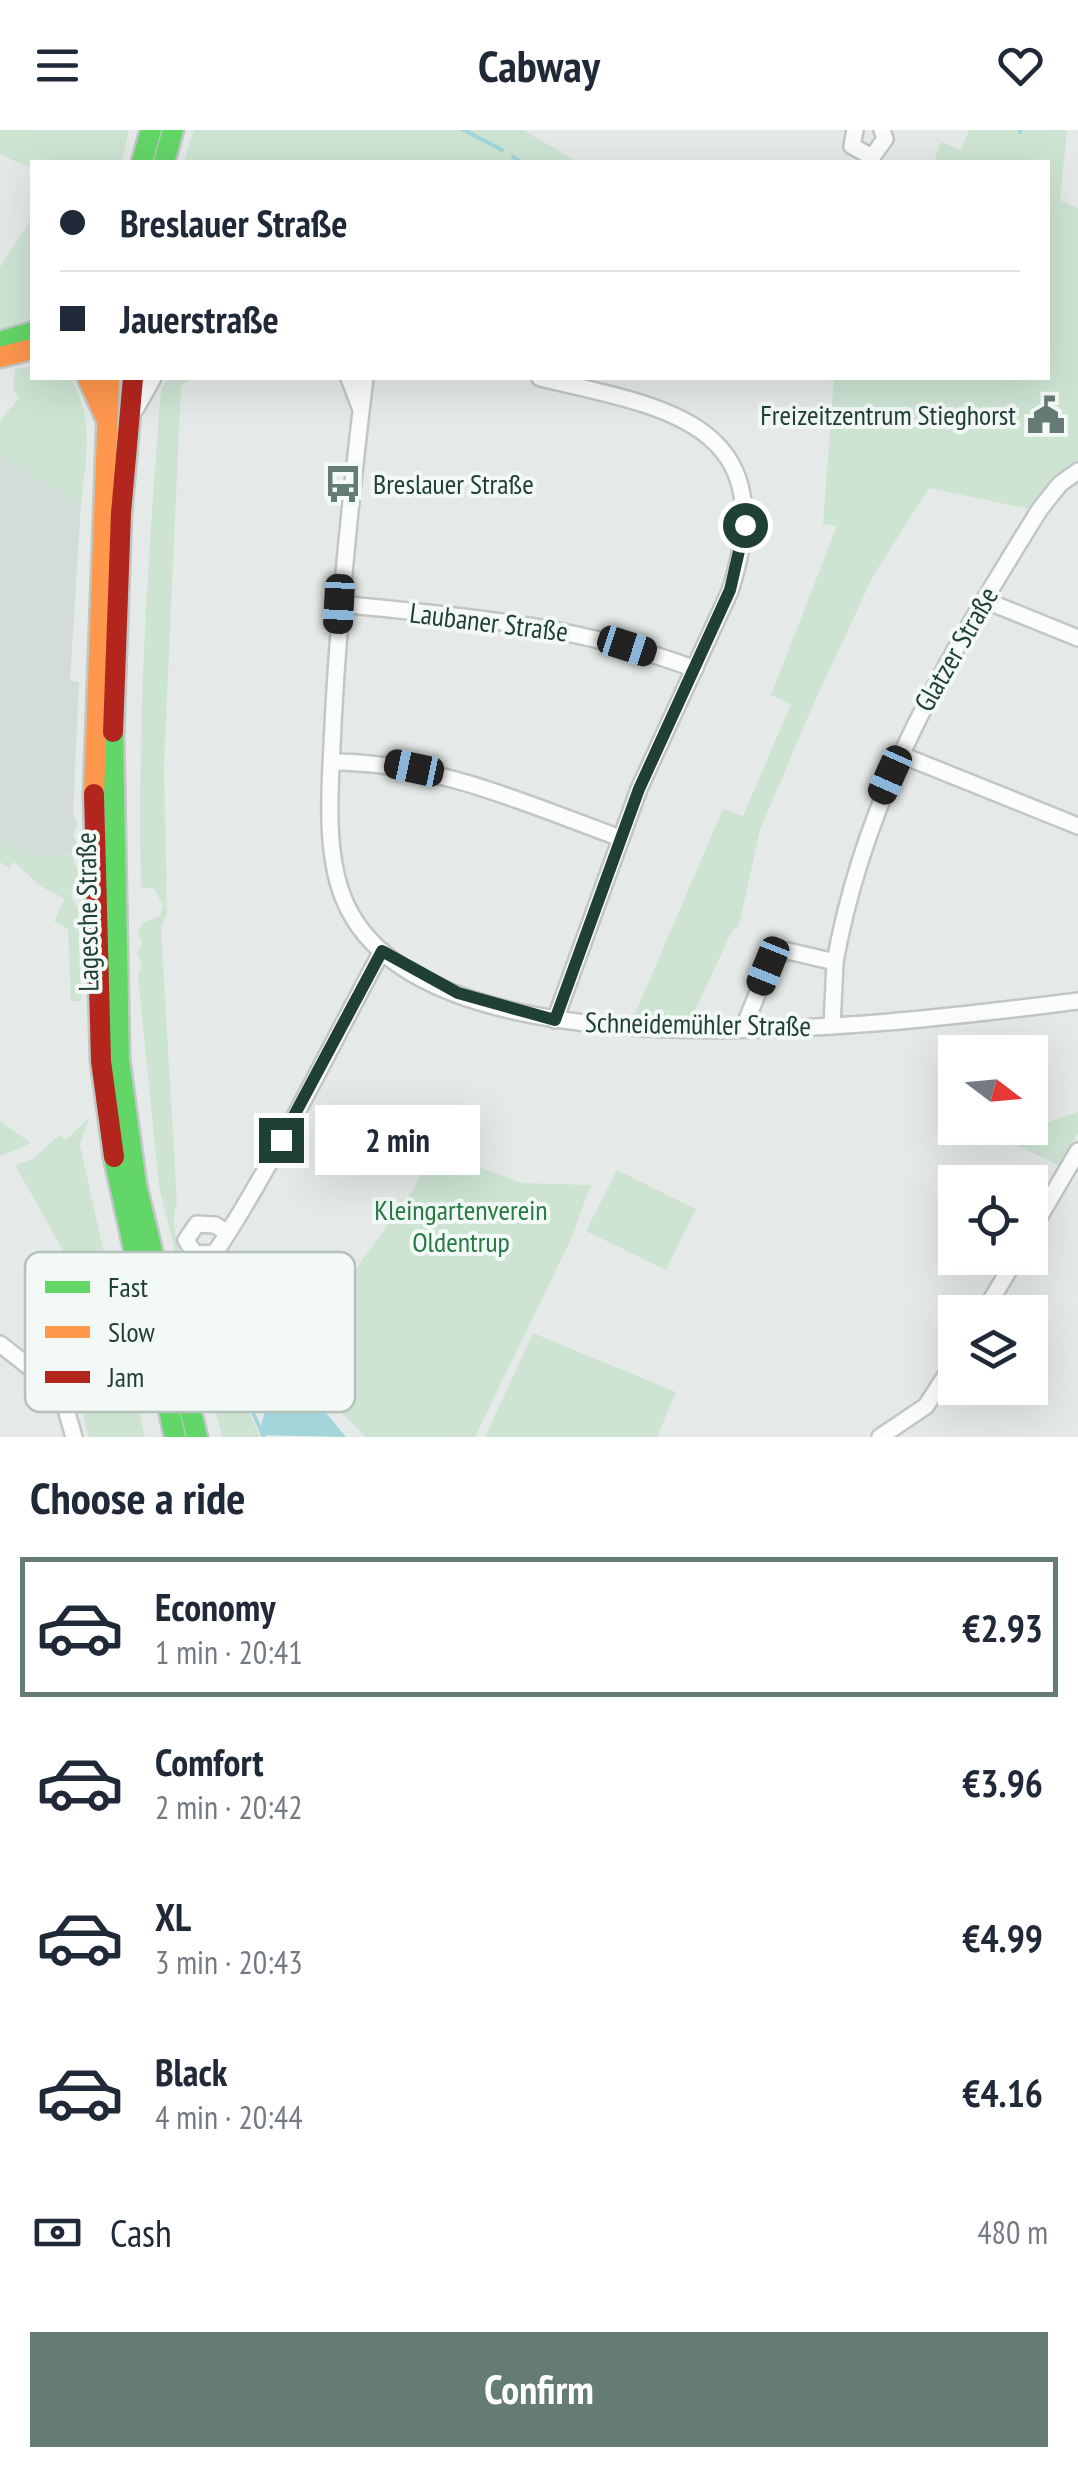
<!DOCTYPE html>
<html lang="en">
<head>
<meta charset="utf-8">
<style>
  :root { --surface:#fff; --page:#f2f2f3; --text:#1f2937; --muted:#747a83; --line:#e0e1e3; --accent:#657c74 }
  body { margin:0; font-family:"PT Sans Narrow",sans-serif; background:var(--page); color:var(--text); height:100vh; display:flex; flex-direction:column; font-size:38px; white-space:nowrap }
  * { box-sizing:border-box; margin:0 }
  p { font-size:32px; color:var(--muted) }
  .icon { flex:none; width:55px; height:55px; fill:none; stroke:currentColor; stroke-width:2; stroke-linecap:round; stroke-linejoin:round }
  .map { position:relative; height:1307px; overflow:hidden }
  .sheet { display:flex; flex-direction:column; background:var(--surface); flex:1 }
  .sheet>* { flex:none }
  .hud { position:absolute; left:30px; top:30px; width:1020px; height:220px; border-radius:0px; box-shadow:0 10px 40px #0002; display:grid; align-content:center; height:220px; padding:0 30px; background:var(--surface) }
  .needle { width:65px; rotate:106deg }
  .controls { position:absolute; left:938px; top:905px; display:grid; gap:20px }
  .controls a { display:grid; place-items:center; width:110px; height:110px; border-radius:0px; background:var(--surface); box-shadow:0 10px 40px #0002; font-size:50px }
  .end { position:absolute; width:45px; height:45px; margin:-22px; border:12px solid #204036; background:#fff; box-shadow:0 0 0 5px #fff }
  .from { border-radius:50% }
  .bubble { position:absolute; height:70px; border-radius:0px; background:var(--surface); box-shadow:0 10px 40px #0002; font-size:32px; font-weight:700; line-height:70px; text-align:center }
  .car { position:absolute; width:30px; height:60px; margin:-30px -15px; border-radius:12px; box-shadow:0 0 8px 2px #0007; background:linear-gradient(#222 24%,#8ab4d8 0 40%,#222 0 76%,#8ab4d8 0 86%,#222 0) }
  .hud b { display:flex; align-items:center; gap:35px; height:95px; font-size:38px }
  .hud b+b { border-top:2px solid var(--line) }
  .hud i { width:25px; height:25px; background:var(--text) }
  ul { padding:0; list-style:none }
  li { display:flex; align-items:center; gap:30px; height:140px; margin:0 20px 15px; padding:0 10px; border:5px solid transparent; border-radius:0px }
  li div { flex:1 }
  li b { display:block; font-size:38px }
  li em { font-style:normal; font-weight:700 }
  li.on { border-color:var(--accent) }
  li>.icon { width:90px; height:90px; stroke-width:1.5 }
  h2 { padding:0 30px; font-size:45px; line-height:120px }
  .pay { display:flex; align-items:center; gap:25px; height:110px; padding:0 30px; font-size:38px }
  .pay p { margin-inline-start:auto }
  .cta { display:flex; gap:20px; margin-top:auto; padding:20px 30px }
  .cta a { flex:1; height:115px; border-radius:0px; background:var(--accent); color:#fff; font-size:40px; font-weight:700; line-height:115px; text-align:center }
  header { display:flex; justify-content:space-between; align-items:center; height:130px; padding:0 30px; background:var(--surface); font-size:45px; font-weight:700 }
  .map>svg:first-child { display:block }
  .built { fill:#d2dcd8 }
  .green { fill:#cde4d3 }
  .water { fill:#a2d6db }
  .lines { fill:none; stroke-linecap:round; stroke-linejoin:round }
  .stream { stroke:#a2d6db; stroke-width:4 }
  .street-casing { stroke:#c2c7c5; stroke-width:20 }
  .fast-casing { stroke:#c0c8c5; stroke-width:25 }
  .slow-casing { stroke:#c0c8c5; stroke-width:25 }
  .jam-casing { stroke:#c0c8c5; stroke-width:25 }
  .street { stroke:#fbfcfc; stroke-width:15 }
  .fast { stroke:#63d668; stroke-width:20 }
  .slow { stroke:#ff974d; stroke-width:20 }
  .jam { stroke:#b3261e; stroke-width:20 }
  .route { stroke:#204036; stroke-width:12 }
  .labels { text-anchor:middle; stroke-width:8; stroke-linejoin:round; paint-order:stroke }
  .poi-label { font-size:28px; fill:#204036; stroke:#f3f9f6; text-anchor:end }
  .street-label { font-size:28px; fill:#204036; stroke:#f3f9f6 }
  .park-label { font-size:28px; fill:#277a44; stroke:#f3f9f6 }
  .key { fill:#f3f9f6; stroke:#b4c2bc; stroke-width:2.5 }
  .key-label { font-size:28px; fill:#204036 }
</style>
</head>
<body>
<header><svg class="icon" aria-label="menu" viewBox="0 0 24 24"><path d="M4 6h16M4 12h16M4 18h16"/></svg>Cabway<svg class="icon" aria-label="heart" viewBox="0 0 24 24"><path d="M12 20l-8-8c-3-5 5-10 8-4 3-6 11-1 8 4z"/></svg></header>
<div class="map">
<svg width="1078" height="1307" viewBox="0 0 1078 1307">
  <rect width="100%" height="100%" fill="#e5eae8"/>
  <polygon class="built" points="0,327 81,374 70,551 79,552 73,684 78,694 73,705 78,717 72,723 35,726 0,708"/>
  <g class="green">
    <polygon points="0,0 129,0 122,32 32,32 32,38 0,25"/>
    <polygon points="194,0 523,0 578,32 184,32"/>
    <polygon points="969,0 1067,0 1060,70 1078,78 1078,333 1055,348 1029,379 929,358 873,446 810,582 760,700 739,796 732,801 692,887 634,886 723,679 743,686 791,574 771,565 837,396 823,394 834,248 1048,248 1048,32 940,32 935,29 941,12 961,20"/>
    <polygon points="32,88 32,188 0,199 0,137"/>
    <path d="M32,236V248H72C94,297 87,322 81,374L0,327V291L19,268L13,260L15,239Z"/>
    <path d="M168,248H192L181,256L164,635L167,782L161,798L177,1073C168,1098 179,1133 210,1133L197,1153L201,1161L239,1186C226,1224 244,1271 260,1307H222L159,1057L138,846L142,835L137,823L142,814L138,802L143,793L160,786L163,775L154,759L141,757C137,590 148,425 161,259Z"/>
    <polygon points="0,708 35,726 72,723 79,747 71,764 78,780 81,871 71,871 68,799 54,791 65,769 42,757 14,732 9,738 0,732"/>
    <polygon points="1078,982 1078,1003 1059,1036 991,1002 1030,998"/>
    <polygon points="89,988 80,1015 145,1307 89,1307 74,1250 40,1221 83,1156 15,1035 33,1029 59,1005 66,1010"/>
    <polygon points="0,991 31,1013 0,1026"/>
    <polygon points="433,1019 522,1053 591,1055 571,1109 475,1307 366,1307 289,1231 411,1063"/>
    <polygon points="617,1040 696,1079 666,1140 586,1101"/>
    <polygon points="533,1203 676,1262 657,1307 485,1307"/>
  </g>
  <path class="water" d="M297,1256L307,1260L346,1307L260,1305C262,1281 271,1259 297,1256Z"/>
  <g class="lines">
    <g class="stream">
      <polyline points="464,0 502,20"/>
      <polyline points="1020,2 1021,0"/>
      <polyline points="513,27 520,32"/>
      <polyline points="198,1161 264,1307"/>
    </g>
    <g class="street-casing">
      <g id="street">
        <polyline points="855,0 852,16 872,27 885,9 882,0"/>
        <polyline points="349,248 360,277"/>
        <path d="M365,248C351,363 339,478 333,594C331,648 323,716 343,767C418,961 917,891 1078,871"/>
        <path d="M540,248C670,278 784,294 730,461L639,659L555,890"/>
        <polyline points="136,278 153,248"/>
        <polyline points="984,470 1078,508"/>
        <path d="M339,474C461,486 579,495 695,539"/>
        <polyline points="899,624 1078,696"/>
        <path d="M332,632C435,632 525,673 620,708"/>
        <path d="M835,832C866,659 949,526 1040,379L1060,354L1078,341"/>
        <polyline points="743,899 772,828 788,821 835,832 832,896"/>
        <path d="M228,1103L215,1095L197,1094L186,1110L195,1124L215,1123C278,1027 327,922 382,821"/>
        <polyline points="1030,1103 1078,1021"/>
        <polyline points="984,1182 1016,1128"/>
        <polyline points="0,1214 61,1262 74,1307"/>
        <polyline points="880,1307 926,1276 955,1231"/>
      </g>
    </g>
    <g class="fast-casing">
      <g id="fast">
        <polyline points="142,32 151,0"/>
        <polyline points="164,32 173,0"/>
        <polyline points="0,212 32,202"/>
        <polyline points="113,602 119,929 136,1055 197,1307"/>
        <polyline points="114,1027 175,1307"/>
      </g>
    </g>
    <g class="slow-casing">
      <g id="slow">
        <polyline points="0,227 32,219"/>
        <polyline points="88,248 105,286"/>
        <polyline points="94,664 109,248"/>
      </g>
    </g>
    <g class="jam-casing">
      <g id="jam">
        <polyline points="113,602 121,383 133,248"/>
        <polyline points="94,664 101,931 114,1027"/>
      </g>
    </g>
    <use href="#street" class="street"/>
    <use href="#fast" class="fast"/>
    <use href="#slow" class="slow"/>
    <use href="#jam" class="jam"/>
  </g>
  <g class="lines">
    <polyline class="route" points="281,1010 382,821 458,863 555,890 639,659 730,460 745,395"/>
  </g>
  <defs>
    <g id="civic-bare" transform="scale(3)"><path d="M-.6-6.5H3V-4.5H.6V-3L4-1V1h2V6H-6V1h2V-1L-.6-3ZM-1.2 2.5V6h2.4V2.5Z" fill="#657c74" stroke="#f3f9f6" stroke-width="2.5" paint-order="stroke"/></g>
    <g id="bus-bare" transform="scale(3)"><path d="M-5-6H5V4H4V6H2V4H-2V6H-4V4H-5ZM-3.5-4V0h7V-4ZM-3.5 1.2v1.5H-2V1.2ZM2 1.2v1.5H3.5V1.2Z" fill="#657c74" stroke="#f3f9f6" stroke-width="2.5" paint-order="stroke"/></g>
  </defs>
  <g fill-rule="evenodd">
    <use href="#civic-bare" x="1046" y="285"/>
    <use href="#bus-bare" x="343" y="354"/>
  </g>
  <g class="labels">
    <g class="poi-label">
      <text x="1016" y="295">Freizeitzentrum Stieghorst</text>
      <text x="373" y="364" text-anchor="start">Breslauer Straße</text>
    </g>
    <g class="street-label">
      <text transform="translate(489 492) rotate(7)" y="10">Laubaner Straße</text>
      <text transform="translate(956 519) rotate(-60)" y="10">Glatzer Straße</text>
      <text transform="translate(87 782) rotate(-91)" y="10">Lagesche Straße</text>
      <text transform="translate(698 894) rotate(1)" y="10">Schneidemühler Straße</text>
    </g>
    <g class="park-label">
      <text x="461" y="1090">Kleingartenverein<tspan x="461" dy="32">Oldentrup</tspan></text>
    </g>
  </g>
  <rect x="25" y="1122" width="330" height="160" rx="15" class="key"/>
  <rect x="45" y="1151" width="45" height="12" fill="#63d668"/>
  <rect x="45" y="1196" width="45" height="12" fill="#ff974d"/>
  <rect x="45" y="1241" width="45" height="12" fill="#b3261e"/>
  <g class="key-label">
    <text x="108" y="1167">Fast</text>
    <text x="108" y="1212">Slow</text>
    <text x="108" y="1257">Jam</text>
  </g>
</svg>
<div class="controls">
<a><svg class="needle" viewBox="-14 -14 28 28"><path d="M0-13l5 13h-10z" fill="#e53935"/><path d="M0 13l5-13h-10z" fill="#747a83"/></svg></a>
<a><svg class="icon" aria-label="locate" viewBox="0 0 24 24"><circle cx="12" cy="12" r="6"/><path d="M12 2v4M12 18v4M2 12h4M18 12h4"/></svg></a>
<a><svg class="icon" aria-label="layers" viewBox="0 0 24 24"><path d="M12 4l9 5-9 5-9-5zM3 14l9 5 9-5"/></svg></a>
</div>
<i class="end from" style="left:745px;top:395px"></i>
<i class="end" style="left:281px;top:1010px"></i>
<div class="bubble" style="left:315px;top:975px;width:165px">2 min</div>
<i class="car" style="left:339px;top:474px;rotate:183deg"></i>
<i class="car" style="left:627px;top:516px;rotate:108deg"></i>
<i class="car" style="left:414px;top:638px;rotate:282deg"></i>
<i class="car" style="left:890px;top:645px;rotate:204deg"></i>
<i class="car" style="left:768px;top:836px;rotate:202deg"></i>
<div class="hud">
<b><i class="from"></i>Breslauer Straße</b>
<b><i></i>Jauerstraße</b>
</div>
</div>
<section class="sheet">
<h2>Choose a ride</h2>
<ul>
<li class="on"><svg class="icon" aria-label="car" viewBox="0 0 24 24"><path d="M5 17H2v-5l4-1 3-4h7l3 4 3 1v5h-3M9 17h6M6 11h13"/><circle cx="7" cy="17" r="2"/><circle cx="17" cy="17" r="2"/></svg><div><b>Economy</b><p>1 min · 20:41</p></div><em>€2.93</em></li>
<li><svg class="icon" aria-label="car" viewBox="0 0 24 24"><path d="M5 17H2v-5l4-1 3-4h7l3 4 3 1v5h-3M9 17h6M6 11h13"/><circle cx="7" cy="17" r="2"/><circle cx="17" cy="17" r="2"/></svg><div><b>Comfort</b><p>2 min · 20:42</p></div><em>€3.96</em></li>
<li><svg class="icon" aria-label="car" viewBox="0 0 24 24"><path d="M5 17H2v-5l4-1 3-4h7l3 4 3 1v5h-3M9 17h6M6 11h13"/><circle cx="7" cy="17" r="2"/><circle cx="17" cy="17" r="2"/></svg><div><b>XL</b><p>3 min · 20:43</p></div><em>€4.99</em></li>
<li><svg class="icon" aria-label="car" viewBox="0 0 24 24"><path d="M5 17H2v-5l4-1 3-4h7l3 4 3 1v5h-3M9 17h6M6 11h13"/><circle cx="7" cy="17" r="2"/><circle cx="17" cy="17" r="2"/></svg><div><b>Black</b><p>4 min · 20:44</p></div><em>€4.16</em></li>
</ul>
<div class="pay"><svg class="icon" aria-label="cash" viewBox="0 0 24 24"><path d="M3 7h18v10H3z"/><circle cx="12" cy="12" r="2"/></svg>Cash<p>480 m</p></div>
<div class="cta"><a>Confirm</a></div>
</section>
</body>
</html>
